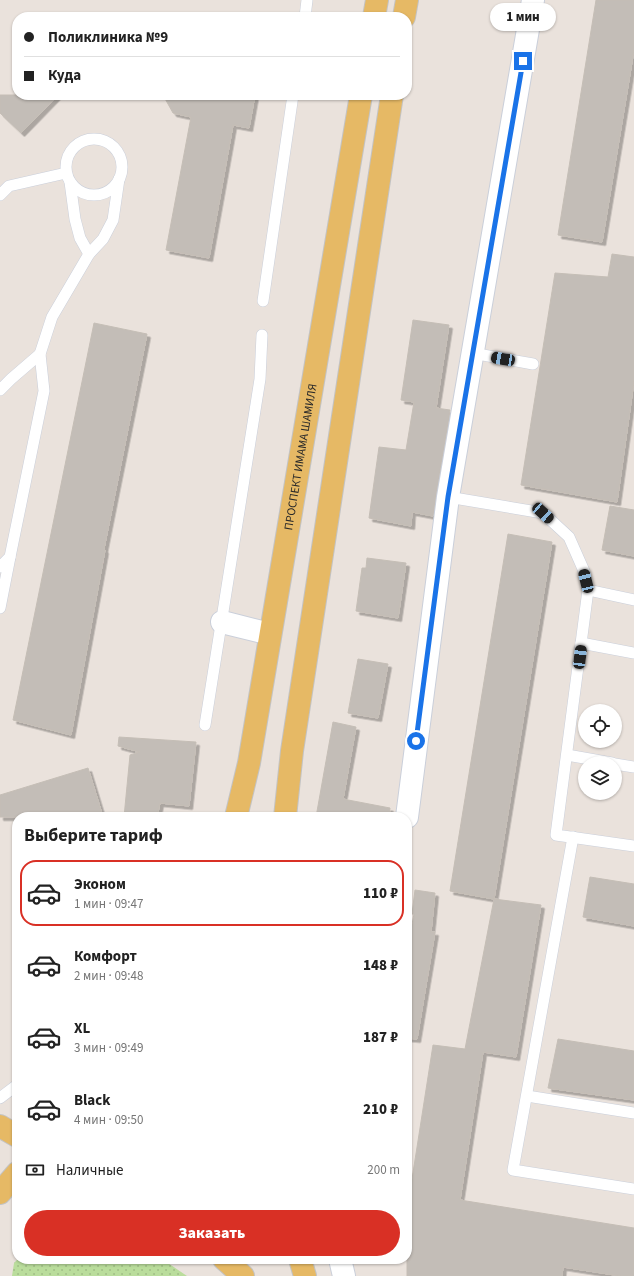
<!DOCTYPE html>
<html lang="ru">
<head>
<meta charset="utf-8">
<style>
  :root { --surface:#fff; --page:#f2f2f2; --text:#222; --muted:#767676; --line:#e0e0e0; --accent:#d93025 }
  body { margin:0; font-family:"Source Sans 3",sans-serif; background:var(--page); color:var(--text); height:100vh; display:flex; flex-direction:column; font-size:15px; white-space:nowrap }
  * { box-sizing:border-box; margin:0 }
  p { font-size:13px; color:var(--muted) }
  .icon { flex:none; width:22px; height:22px; fill:none; stroke:currentColor; stroke-width:2; stroke-linecap:round; stroke-linejoin:round }
  .map { position:relative; flex:1; overflow:hidden }
  .side { position:absolute; left:12px; top:812px; width:400px; height:452px; display:flex; flex-direction:column; background:var(--surface); border-radius:16px; box-shadow:0 1px 3px #0004 }
  .side>* { flex:none }
  .hud { position:absolute; left:12px; top:12px; width:400px; height:88px; border-radius:16px; box-shadow:0 1px 3px #0004; display:grid; align-content:center; height:88px; padding:0 12px; background:var(--surface) }
  .controls { position:absolute; left:578px; top:704px; display:grid; gap:8px }
  .controls a { display:grid; place-items:center; width:44px; height:44px; border-radius:50%; background:var(--surface); box-shadow:0 1px 3px #0004; font-size:20px }
  .end { position:absolute; width:18px; height:18px; margin:-9px; border:5px solid #1a73e8; background:#fff; box-shadow:0 0 0 2px #fff }
  .from { border-radius:50% }
  .bubble { position:absolute; height:28px; border-radius:14px; background:var(--surface); box-shadow:0 1px 3px #0004; font-size:13px; font-weight:800; line-height:28px; text-align:center }
  .car { position:absolute; width:12px; height:24px; margin:-12px -6px; border-radius:5px; box-shadow:0 0 3px 1px #0007; background:linear-gradient(#222 24%,#8ab4d8 0 40%,#222 0 76%,#8ab4d8 0 86%,#222 0) }
  .hud b { display:flex; align-items:center; gap:14px; height:38px; font-size:15px }
  .hud b+b { border-top:1px solid var(--line) }
  .hud i { width:10px; height:10px; background:var(--text) }
  ul { padding:0; list-style:none }
  li { display:flex; align-items:center; gap:12px; height:66px; margin:0 8px 6px; padding:0 4px; border:2px solid transparent; border-radius:16px }
  li div { flex:1 }
  li b { display:block; font-size:15px }
  li em { font-style:normal; font-weight:800 }
  li.selected { border-color:var(--accent) }
  li>.icon { width:36px; height:36px; stroke-width:1.5 }
  h2 { padding:0 12px; font-size:18px; line-height:48px }
  .pay { display:flex; align-items:center; gap:10px; height:44px; padding:0 12px; font-size:15px }
  .pay p { margin-inline-start:auto }
  .primary-button { display:flex; gap:8px; margin-top:auto; padding:8px 12px }
  .primary-button a { flex:1; height:46px; border-radius:24px; background:var(--accent); color:#fff; font-size:16px; font-weight:800; line-height:46px; text-align:center }
  .map>svg:first-child { display:block }
  .grass { fill:url(#grass-dots) }
  .building { fill:#c3bdb7; stroke:#c5beb6; filter:url(#shadow) }
  .lines { fill:none; stroke-linecap:round; stroke-linejoin:round }
  .lane-casing { stroke:#cacfda; stroke-width:12 }
  .street-casing { stroke:#cacfda; stroke-width:24 }
  .primary-casing { stroke:#c3c3c3; stroke-width:24 }
  .lane { stroke:#fff; stroke-width:11 }
  .street { stroke:#fff; stroke-width:22 }
  .primary { stroke:#e6b965; stroke-width:22 }
  .route { stroke:#1a73e8; stroke-width:5 }
  .labels { text-anchor:middle; stroke-width:4; stroke-linejoin:round; paint-order:stroke }
  .street-label { font-size:12px; fill:#292929; stroke:#fff }
</style>
</head>
<body>
<div class="map">
<svg width="634" height="1276" viewBox="0 0 634 1276">
  <defs>
    <pattern id="grass-dots" width="8" height="8" patternUnits="userSpaceOnUse"><rect width="8" height="8" fill="#badd9c"/><path d="M2 2h.1M6 6h.1" fill="none" stroke="#a0be86" stroke-width="1.8" stroke-linecap="round"/></pattern>
    <filter id="shadow"><feDropShadow dx="3.5" dy="3.5" stdDeviation="0" flood-color="#0004"/></filter>
  </defs>
  <rect width="100%" height="100%" fill="#eae2dc"/>
  <polygon class="grass" points="18,1259 162,1259 187,1276 12,1276 14,1263"/>
  <g class="building">
    <polygon points="596,0 634,0 634,50 602,242 558,235"/>
    <polygon points="0,95 58,95 21,133 0,113"/>
    <polygon points="163,95 255,95 249,128 233,125 209,258 166,250 191,117 173,113"/>
    <polygon points="612,254 634,257 634,381 617,502 521,485 555,273 608,277"/>
    <polygon points="413,320 449,325 436,408 450,410 433,516 412,512 411,526 369,518 379,447 406,450 414,402 401,400"/>
    <polygon points="94,323 147,334 104,549 105,550 71,735 13,720"/>
    <polygon points="610,506 634,510 634,556 602,550"/>
    <polygon points="508,534 552,542 494,899 450,891"/>
    <polygon points="367,558 406,563 398,618 356,611 362,568 366,568"/>
    <polygon points="358,659 388,664 378,718 348,713"/>
    <polygon points="333,722 356,727 343,799 390,808 389,817 316,817"/>
    <polygon points="119,737 196,742 189,806 160,803 157,817 124,817 130,755 140,752 118,746"/>
    <polygon points="88,768 103,817 0,817 0,795"/>
    <polygon points="590,877 634,884 634,926 583,917"/>
    <polygon points="415,890 435,893 431,932 435,932 417,1039 407,1038 407,950 414,914 412,914"/>
    <polygon points="494,899 541,905 516,1057 483,1052 460,1200 634,1228 634,1276 621,1276 563,1267 562,1276 407,1276 407,1211 433,1045 465,1049"/>
    <polygon points="558,1039 634,1051 634,1100 548,1088"/>
  </g>
  <g class="lines">
    <g class="lane-casing">
      <g id="lane">
        <polyline points="305,17 307,0"/>
        <circle cx="94" cy="167" r="28"/>
        <polyline points="70,182 75,219 80,238 89,254"/>
        <polyline points="0,195 9,186 66,173"/>
        <polyline points="263,301 293,95"/>
        <polyline points="472,353 533,364"/>
        <polyline points="0,390 11,379 40,354"/>
        <polyline points="448,497 543,513 569,537 584,571 588,590 556,835 634,846"/>
        <polyline points="0,567 10,557 44,391 40,354 52,317 89,254 103,239 113,220 119,179"/>
        <polyline points="588,590 634,600"/>
        <polyline points="0,608 10,557"/>
        <polyline points="581,643 634,653"/>
        <polyline points="205,725 260,379 262,335"/>
        <polyline points="567,755 612,763"/>
        <polyline points="615,764 634,767"/>
        <polyline points="573,837 513,1170 634,1189"/>
        <polyline points="527,1096 634,1113"/>
        <polyline points="0,1098 17,1085"/>
      </g>
    </g>
    <g class="street-casing">
      <g id="street">
        <polyline points="222,622 270,634"/>
        <polyline points="407,817 448,497 533,0"/>
        <polyline points="340,1259 344,1276"/>
      </g>
    </g>
    <g class="primary-casing">
      <g id="primary">
        <polyline points="374,17 377,0"/>
        <polyline points="404,17 407,0"/>
        <path id="s1" d="M236,817L249,763L361,95"/>
        <polyline points="285,817 292,751 392,95"/>
        <polyline points="0,1126 17,1136"/>
        <polyline points="0,1193 17,1173"/>
        <polyline points="224,1259 243,1276"/>
        <polyline points="300,1259 305,1276"/>
      </g>
    </g>
    <use href="#lane" class="lane"/>
    <use href="#street" class="street"/>
    <use href="#primary" class="primary"/>
  </g>
  <g class="lines">
    <polyline class="route" points="416,741 448,497 523,61"/>
  </g>
  <g class="labels">
    <g class="street-label">
      <text dy="4" stroke="none"><textPath href="#s1" startOffset="366">ПРОСПЕКТ ИМАМА ШАМИЛЯ</textPath></text>
    </g>
  </g>
</svg>
<div class="controls">
<a><svg class="icon" aria-label="locate" viewBox="0 0 24 24"><circle cx="12" cy="12" r="6"/><path d="M12 2v4M12 18v4M2 12h4M18 12h4"/></svg></a>
<a><svg class="icon" aria-label="layers" viewBox="0 0 24 24"><path d="M12 4l9 5-9 5-9-5zM3 14l9 5 9-5"/></svg></a>
</div>
<i class="end from" style="left:416px;top:741px"></i>
<i class="end" style="left:523px;top:61px"></i>
<div class="bubble" style="left:490px;top:3px;width:66px">1 мин</div>
<i class="car" style="left:503px;top:359px;rotate:280deg"></i>
<i class="car" style="left:543px;top:513px;rotate:132deg"></i>
<i class="car" style="left:586px;top:581px;rotate:346deg"></i>
<i class="car" style="left:580px;top:657px;rotate:7deg"></i>
<div class="hud">
<b><i class="from"></i>Поликлиника №9</b>
<b><i></i>Куда</b>
</div>
<section class="side">
<h2>Выберите тариф</h2>
<ul>
<li class="selected"><svg class="icon" aria-label="car" viewBox="0 0 24 24"><path d="M5 17H2v-5l4-1 3-4h7l3 4 3 1v5h-3M9 17h6M6 11h13"/><circle cx="7" cy="17" r="2"/><circle cx="17" cy="17" r="2"/></svg><div><b>Эконом</b><p>1 мин · 09:47</p></div><em>110 ₽</em></li>
<li><svg class="icon" aria-label="car" viewBox="0 0 24 24"><path d="M5 17H2v-5l4-1 3-4h7l3 4 3 1v5h-3M9 17h6M6 11h13"/><circle cx="7" cy="17" r="2"/><circle cx="17" cy="17" r="2"/></svg><div><b>Комфорт</b><p>2 мин · 09:48</p></div><em>148 ₽</em></li>
<li><svg class="icon" aria-label="car" viewBox="0 0 24 24"><path d="M5 17H2v-5l4-1 3-4h7l3 4 3 1v5h-3M9 17h6M6 11h13"/><circle cx="7" cy="17" r="2"/><circle cx="17" cy="17" r="2"/></svg><div><b>XL</b><p>3 мин · 09:49</p></div><em>187 ₽</em></li>
<li><svg class="icon" aria-label="car" viewBox="0 0 24 24"><path d="M5 17H2v-5l4-1 3-4h7l3 4 3 1v5h-3M9 17h6M6 11h13"/><circle cx="7" cy="17" r="2"/><circle cx="17" cy="17" r="2"/></svg><div><b>Black</b><p>4 мин · 09:50</p></div><em>210 ₽</em></li>
</ul>
<div class="pay"><svg class="icon" aria-label="cash" viewBox="0 0 24 24"><path d="M3 7h18v10H3z"/><circle cx="12" cy="12" r="2"/></svg>Наличные<p>200 m</p></div>
<div class="primary-button"><a>Заказать</a></div>
</section>
</div>
</body>
</html>
